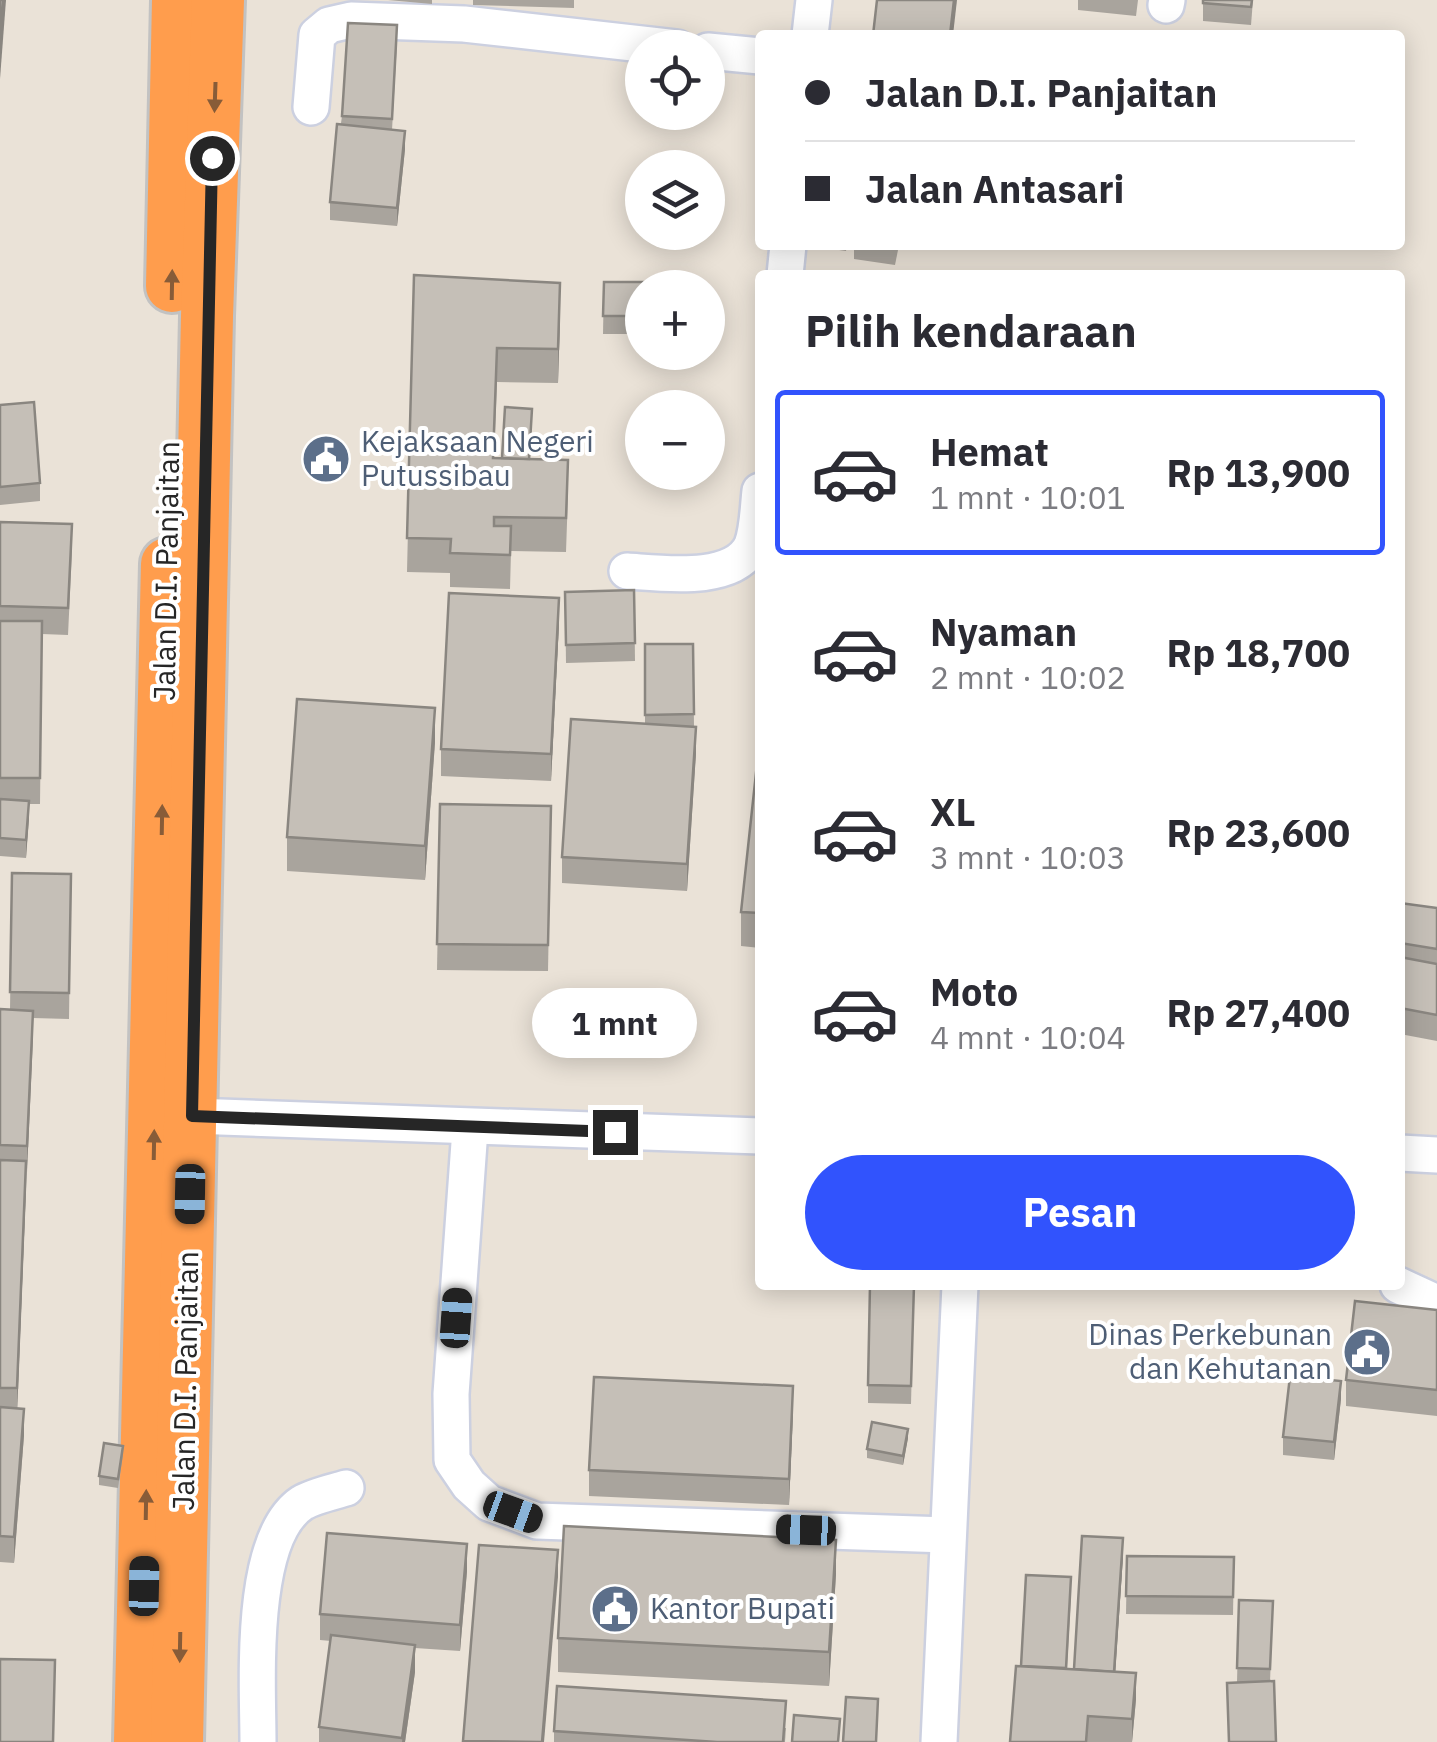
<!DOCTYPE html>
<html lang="id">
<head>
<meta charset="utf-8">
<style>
  :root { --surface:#fff; --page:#f2f2f3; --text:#2b2b33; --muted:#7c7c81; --line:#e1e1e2; --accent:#3153fd }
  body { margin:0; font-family:"IBM Plex Sans",sans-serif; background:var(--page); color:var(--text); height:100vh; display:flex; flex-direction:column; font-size:38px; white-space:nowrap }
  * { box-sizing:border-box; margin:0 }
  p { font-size:32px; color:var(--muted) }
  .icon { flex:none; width:55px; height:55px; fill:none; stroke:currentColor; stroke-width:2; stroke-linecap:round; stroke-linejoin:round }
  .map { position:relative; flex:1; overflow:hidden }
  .side { position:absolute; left:755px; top:270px; width:650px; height:1020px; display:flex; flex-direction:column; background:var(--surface); border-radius:10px; box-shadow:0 5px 25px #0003 }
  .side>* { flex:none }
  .banner { position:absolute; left:755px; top:30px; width:650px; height:220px; border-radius:10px; box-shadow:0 5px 25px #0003; display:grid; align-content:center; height:220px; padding:0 50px; background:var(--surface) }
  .buttons { position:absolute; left:625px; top:30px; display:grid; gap:20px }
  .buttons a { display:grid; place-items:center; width:100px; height:100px; border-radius:50%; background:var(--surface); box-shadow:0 5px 25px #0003; font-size:50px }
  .end { position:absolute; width:45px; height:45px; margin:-22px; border:12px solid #262626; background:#fff; box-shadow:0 0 0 5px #fff }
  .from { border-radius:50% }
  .bubble { position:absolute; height:70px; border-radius:35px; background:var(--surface); box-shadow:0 5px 25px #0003; font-size:32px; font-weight:800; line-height:70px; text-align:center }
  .car { position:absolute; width:30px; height:60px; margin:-30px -15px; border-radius:12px; box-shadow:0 0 8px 2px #0007; background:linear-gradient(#222 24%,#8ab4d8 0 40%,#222 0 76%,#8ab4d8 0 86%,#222 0) }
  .banner b { display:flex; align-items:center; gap:35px; height:95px; font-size:38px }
  .banner b+b { border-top:2px solid var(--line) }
  .banner i { width:25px; height:25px; background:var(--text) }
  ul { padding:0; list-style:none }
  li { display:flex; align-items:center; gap:30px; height:165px; margin:0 20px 15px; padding:0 30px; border:5px solid transparent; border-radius:10px }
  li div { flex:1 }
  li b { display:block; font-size:38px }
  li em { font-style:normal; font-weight:800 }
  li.on { border-color:var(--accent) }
  li>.icon { width:90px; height:90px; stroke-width:1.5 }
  h2 { padding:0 50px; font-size:45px; line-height:120px }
  .primary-button { display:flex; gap:20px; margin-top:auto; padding:20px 50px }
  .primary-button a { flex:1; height:115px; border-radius:60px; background:var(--accent); color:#fff; font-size:40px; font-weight:800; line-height:115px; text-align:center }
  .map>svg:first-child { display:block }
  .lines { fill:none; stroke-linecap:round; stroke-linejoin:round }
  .minor-casing { stroke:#ccd0e0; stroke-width:40 }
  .highway-casing { stroke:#c2c2c2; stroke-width:58 }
  .minor { stroke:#fff; stroke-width:35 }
  .highway { stroke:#ff9d4d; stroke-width:52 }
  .wall { fill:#a9a49d }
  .shaded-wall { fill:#8a8680 }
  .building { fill:#c5bfb7; stroke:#8a8680; stroke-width:2.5 }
  .oneway { fill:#885c38 }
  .route { stroke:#262626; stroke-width:12 }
  .labels { text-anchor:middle; stroke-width:8; stroke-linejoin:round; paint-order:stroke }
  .service-label { font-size:30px; fill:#4e5e75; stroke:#fff; text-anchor:start }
  .street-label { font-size:30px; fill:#262626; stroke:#fff }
</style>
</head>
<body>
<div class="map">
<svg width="1437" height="1742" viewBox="0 0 1437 1742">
  <rect width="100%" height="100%" fill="#eae2d7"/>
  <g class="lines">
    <g class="minor-casing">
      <g id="minor">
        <polyline points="1166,5 1167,0"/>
        <polyline points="810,35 814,0"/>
        <polyline points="708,51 760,56"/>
        <polyline points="311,107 317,35 329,25 351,20 464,24 677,48"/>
        <polyline points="785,275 788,245"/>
        <path d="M627,571C660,573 735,584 752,545C758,529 758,508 760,491"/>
        <polyline points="192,1116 760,1136"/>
        <polyline points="470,1129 451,1394 452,1460 469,1485 489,1503 537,1521 947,1535"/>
        <polyline points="1400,1153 1437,1155"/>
        <polyline points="1398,1285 1437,1303"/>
        <path d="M258,1742C258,1685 248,1539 302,1503C314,1496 333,1492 346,1488"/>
        <polyline points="939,1742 960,1285"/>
      </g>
    </g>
    <g class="highway-casing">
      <g id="highway">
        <polyline points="172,286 178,0"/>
        <polyline points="140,1742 167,564"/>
        <polyline points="177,1742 207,316 218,0"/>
      </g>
    </g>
    <use href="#minor" class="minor"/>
    <use href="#highway" class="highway"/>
  </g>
  <g class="wall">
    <polygon points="388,0 432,0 432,4"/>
    <polygon points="473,0 574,0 574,8 473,5"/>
    <polygon points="1078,0 1138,0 1136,16 1078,10"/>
    <polygon points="1203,0 1253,0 1251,25 1203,21"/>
    <polygon points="397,43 392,130 405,149 397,226 330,220 330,202 342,116"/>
    <polygon points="825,245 847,245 846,251 825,248"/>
    <polygon points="854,245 899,245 895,265 854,259"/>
    <polygon points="414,275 560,317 558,383 497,382 494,458 502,458 532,427 530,459 568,494 566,552 511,551 510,589 450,587 450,573 407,572"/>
    <polygon points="604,282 642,288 642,334 603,334"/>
    <polygon points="0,405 40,483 40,501 0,505"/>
    <polygon points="0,522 72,551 68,635 42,634 40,804 29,804 26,858 0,856"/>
    <polygon points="634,590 635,661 566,663 565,592"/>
    <polygon points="559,624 551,781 441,776 441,749"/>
    <polygon points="645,644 693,644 694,727 696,753 687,891 562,883 562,857 645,724"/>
    <polygon points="760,736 760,948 741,946 741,912"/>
    <polygon points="435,742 425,880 287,871 287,837"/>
    <polygon points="440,804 551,806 548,971 437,970"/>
    <polygon points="12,873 71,874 69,1019 33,1018 17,1408 24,1435 14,1563 0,1562 0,1009 10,1010"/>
    <polygon points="1400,903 1437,908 1437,1041 1400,1034"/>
    <polygon points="914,1285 911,1404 868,1403 868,1385"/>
    <polygon points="1437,1310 1437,1416 1346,1406 1346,1380"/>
    <polygon points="1341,1399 1334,1460 1283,1455 1283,1437"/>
    <polygon points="793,1412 789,1505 589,1496 589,1470"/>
    <polygon points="908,1438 903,1465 867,1458 867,1449"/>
    <polygon points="123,1455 118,1488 99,1485 99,1476"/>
    <polygon points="1123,1556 1115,1672 1136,1699 1132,1742 1010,1742 1071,1595 1067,1669 1074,1669"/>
    <polygon points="1127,1556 1234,1557 1233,1615 1126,1614"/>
    <polygon points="467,1571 460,1651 415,1648 415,1672 405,1742 319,1742 319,1727 331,1641 320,1640 320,1614"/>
    <polygon points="836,1574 829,1686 558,1672 558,1638"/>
    <polygon points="1239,1600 1273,1601 1270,1682 1237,1682"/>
    <polygon points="786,1728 785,1742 554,1742 554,1731"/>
  </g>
  <g class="shaded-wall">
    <polygon points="3,0 6,0 0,79 0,45"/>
    <polygon points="954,0 957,0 953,35 950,35"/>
    <polygon points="405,131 405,149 397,226 397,208"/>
    <polygon points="560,283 560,317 558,383 558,349"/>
    <polygon points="559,598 559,624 551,781 551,754"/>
    <polygon points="435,708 435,742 425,880 425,846"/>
    <polygon points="696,727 696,753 687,891 687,864"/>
    <polygon points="29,801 29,819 26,858 26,840"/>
    <polygon points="33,1011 33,1037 27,1172 27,1146"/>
    <polygon points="26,1161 26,1187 17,1415 17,1388"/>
    <polygon points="1341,1381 1341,1399 1334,1460 1334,1442"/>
    <polygon points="793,1386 793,1412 789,1505 789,1479"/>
    <polygon points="24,1409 24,1435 14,1563 14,1537"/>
    <polygon points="908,1429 908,1438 903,1465 903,1456"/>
    <polygon points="1123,1538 1123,1556 1114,1692 1114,1673"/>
    <polygon points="836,1540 836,1574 829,1686 829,1652"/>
    <polygon points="467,1544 467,1571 460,1651 460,1625"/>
    <polygon points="558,1550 558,1577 544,1742 542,1742"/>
    <polygon points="415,1645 415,1672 405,1742 402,1742"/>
    <polygon points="1136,1673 1136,1699 1132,1742 1132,1719"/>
  </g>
  <g class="building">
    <polygon points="0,0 3,0 0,45"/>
    <polygon points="877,0 954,0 950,35 873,35"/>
    <polygon points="1203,0 1252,0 1251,7 1203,3"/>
    <polygon points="348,23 397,25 392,119 342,116"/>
    <polygon points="337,124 405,131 397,208 330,202"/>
    <polygon points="414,275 560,283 558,349 497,348 493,458 568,460 566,518 494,517 494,526 511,526 510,555 450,553 451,539 407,538"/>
    <polygon points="604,282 661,282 661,288 642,288 642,316 603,316"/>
    <polygon points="34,402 40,483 0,487 0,405"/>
    <polygon points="505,407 532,409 529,459 502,458"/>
    <polygon points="0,522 72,524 68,608 0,606"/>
    <polygon points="634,590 635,643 566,645 565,592"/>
    <polygon points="449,593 559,598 551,754 441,749"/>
    <polygon points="0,621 42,621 40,778 0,778"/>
    <polygon points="645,644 693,644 694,714 645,715"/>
    <polygon points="297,699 435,708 425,846 287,837"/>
    <polygon points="571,719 696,727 687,864 562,857"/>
    <polygon points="760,736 760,913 741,912"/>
    <polygon points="0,799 29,801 26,840 0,838"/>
    <polygon points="440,804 551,806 548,945 437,944"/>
    <polygon points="12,873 71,874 69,993 10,992"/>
    <polygon points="1400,903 1437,908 1437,949 1400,943"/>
    <polygon points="1400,957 1437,964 1437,1015 1400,1008"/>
    <polygon points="0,1009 33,1011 27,1146 0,1145"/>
    <polygon points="0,1160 26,1161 17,1388 0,1388"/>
    <polygon points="870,1285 914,1285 911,1386 868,1385"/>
    <polygon points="1355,1301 1437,1310 1437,1390 1346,1380"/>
    <polygon points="1290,1376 1341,1381 1334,1442 1283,1437"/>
    <polygon points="594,1377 793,1386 789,1479 589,1470"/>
    <polygon points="0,1407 24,1409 14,1537 0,1536"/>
    <polygon points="872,1422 908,1429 903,1456 867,1449"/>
    <polygon points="104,1443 123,1446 118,1479 99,1476"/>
    <polygon points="564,1526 836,1540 829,1652 558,1638"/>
    <polygon points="327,1533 467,1544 460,1625 320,1614"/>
    <polygon points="1082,1536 1123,1538 1114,1672 1074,1669"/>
    <polygon points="479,1545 558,1550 542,1742 463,1741"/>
    <polygon points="1127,1556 1234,1557 1233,1597 1126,1596"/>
    <polygon points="1026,1575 1071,1577 1066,1668 1021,1666"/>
    <polygon points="1239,1600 1273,1601 1270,1669 1237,1668"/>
    <polygon points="331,1635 415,1645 402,1738 319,1727"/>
    <polygon points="0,1659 55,1660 53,1742 0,1742"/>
    <polygon points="1016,1666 1136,1673 1132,1719 1088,1716 1086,1742 1010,1742"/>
    <polygon points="1274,1681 1276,1742 1229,1742 1227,1683"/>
    <polygon points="557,1686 786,1701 783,1742 717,1742 554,1731"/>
    <polygon points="846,1697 878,1699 876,1742 843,1742"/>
    <polygon points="794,1715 840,1719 838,1742 792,1742"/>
  </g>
  <defs><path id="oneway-solid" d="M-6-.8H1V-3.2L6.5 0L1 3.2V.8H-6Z" transform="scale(2.5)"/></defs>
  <g class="oneway">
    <use href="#oneway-solid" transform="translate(215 97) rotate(92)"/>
    <use href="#oneway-solid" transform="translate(172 285) rotate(-89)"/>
    <use href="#oneway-solid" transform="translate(162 820) rotate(-89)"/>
    <use href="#oneway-solid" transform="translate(154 1145) rotate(-89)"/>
    <use href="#oneway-solid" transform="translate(146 1505) rotate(-89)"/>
    <use href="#oneway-solid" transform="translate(180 1647) rotate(91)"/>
  </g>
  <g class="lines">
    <polyline class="route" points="212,158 192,1116 615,1132"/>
  </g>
  <defs>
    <g id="civic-disc" transform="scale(2.5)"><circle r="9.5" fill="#5c6f8a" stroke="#fff"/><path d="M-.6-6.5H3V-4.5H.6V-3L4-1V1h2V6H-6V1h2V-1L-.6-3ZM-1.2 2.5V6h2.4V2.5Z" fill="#fff"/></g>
  </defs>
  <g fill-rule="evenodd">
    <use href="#civic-disc" x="326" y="459"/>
    <use href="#civic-disc" x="1367" y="1352"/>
    <use href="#civic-disc" x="615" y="1609"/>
  </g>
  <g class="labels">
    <g class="service-label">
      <text x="361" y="452">Kejaksaan Negeri<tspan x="361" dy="34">Putussibau</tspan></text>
      <text x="1332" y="1345" text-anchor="end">Dinas Perkebunan<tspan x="1332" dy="34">dan Kehutanan</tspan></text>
      <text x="650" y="1619">Kantor Bupati</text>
    </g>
    <g class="street-label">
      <text transform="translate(167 571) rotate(-89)" y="10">Jalan D.I. Panjaitan</text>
      <text transform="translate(186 1381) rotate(-89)" y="10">Jalan D.I. Panjaitan</text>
    </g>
  </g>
</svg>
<div class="buttons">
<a><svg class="icon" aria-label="locate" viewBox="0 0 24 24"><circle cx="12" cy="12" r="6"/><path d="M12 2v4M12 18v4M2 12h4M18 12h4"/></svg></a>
<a><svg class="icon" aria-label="layers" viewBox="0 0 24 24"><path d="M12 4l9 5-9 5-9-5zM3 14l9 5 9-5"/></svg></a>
<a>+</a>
<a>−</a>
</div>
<i class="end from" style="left:212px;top:158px"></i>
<i class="end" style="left:615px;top:1132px"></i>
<div class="bubble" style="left:532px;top:988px;width:165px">1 mnt</div>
<i class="car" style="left:190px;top:1194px;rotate:181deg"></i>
<i class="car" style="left:456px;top:1318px;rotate:4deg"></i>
<i class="car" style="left:513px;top:1512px;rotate:110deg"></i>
<i class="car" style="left:806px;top:1530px;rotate:272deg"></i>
<i class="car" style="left:144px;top:1586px;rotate:1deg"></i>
<div class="banner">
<b><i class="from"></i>Jalan D.I. Panjaitan</b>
<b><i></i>Jalan Antasari</b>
</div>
<section class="side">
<h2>Pilih kendaraan</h2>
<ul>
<li class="on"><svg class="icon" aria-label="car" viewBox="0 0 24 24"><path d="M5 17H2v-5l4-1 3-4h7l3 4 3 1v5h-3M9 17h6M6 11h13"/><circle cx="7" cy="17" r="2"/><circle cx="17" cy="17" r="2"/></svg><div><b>Hemat</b><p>1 mnt · 10:01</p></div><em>Rp 13,900</em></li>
<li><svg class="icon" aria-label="car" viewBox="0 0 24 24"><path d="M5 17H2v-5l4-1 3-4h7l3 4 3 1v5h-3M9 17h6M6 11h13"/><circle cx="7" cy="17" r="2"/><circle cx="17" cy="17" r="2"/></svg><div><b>Nyaman</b><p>2 mnt · 10:02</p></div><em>Rp 18,700</em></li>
<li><svg class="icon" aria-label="car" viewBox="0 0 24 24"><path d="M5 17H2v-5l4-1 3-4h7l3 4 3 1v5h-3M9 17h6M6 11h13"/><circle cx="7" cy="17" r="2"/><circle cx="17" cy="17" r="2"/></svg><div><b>XL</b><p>3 mnt · 10:03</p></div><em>Rp 23,600</em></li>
<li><svg class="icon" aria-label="car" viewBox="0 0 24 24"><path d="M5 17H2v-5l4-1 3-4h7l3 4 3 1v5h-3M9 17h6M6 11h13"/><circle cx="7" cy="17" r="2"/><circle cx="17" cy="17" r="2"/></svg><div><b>Moto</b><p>4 mnt · 10:04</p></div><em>Rp 27,400</em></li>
</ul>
<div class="primary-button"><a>Pesan</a></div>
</section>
</div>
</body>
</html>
